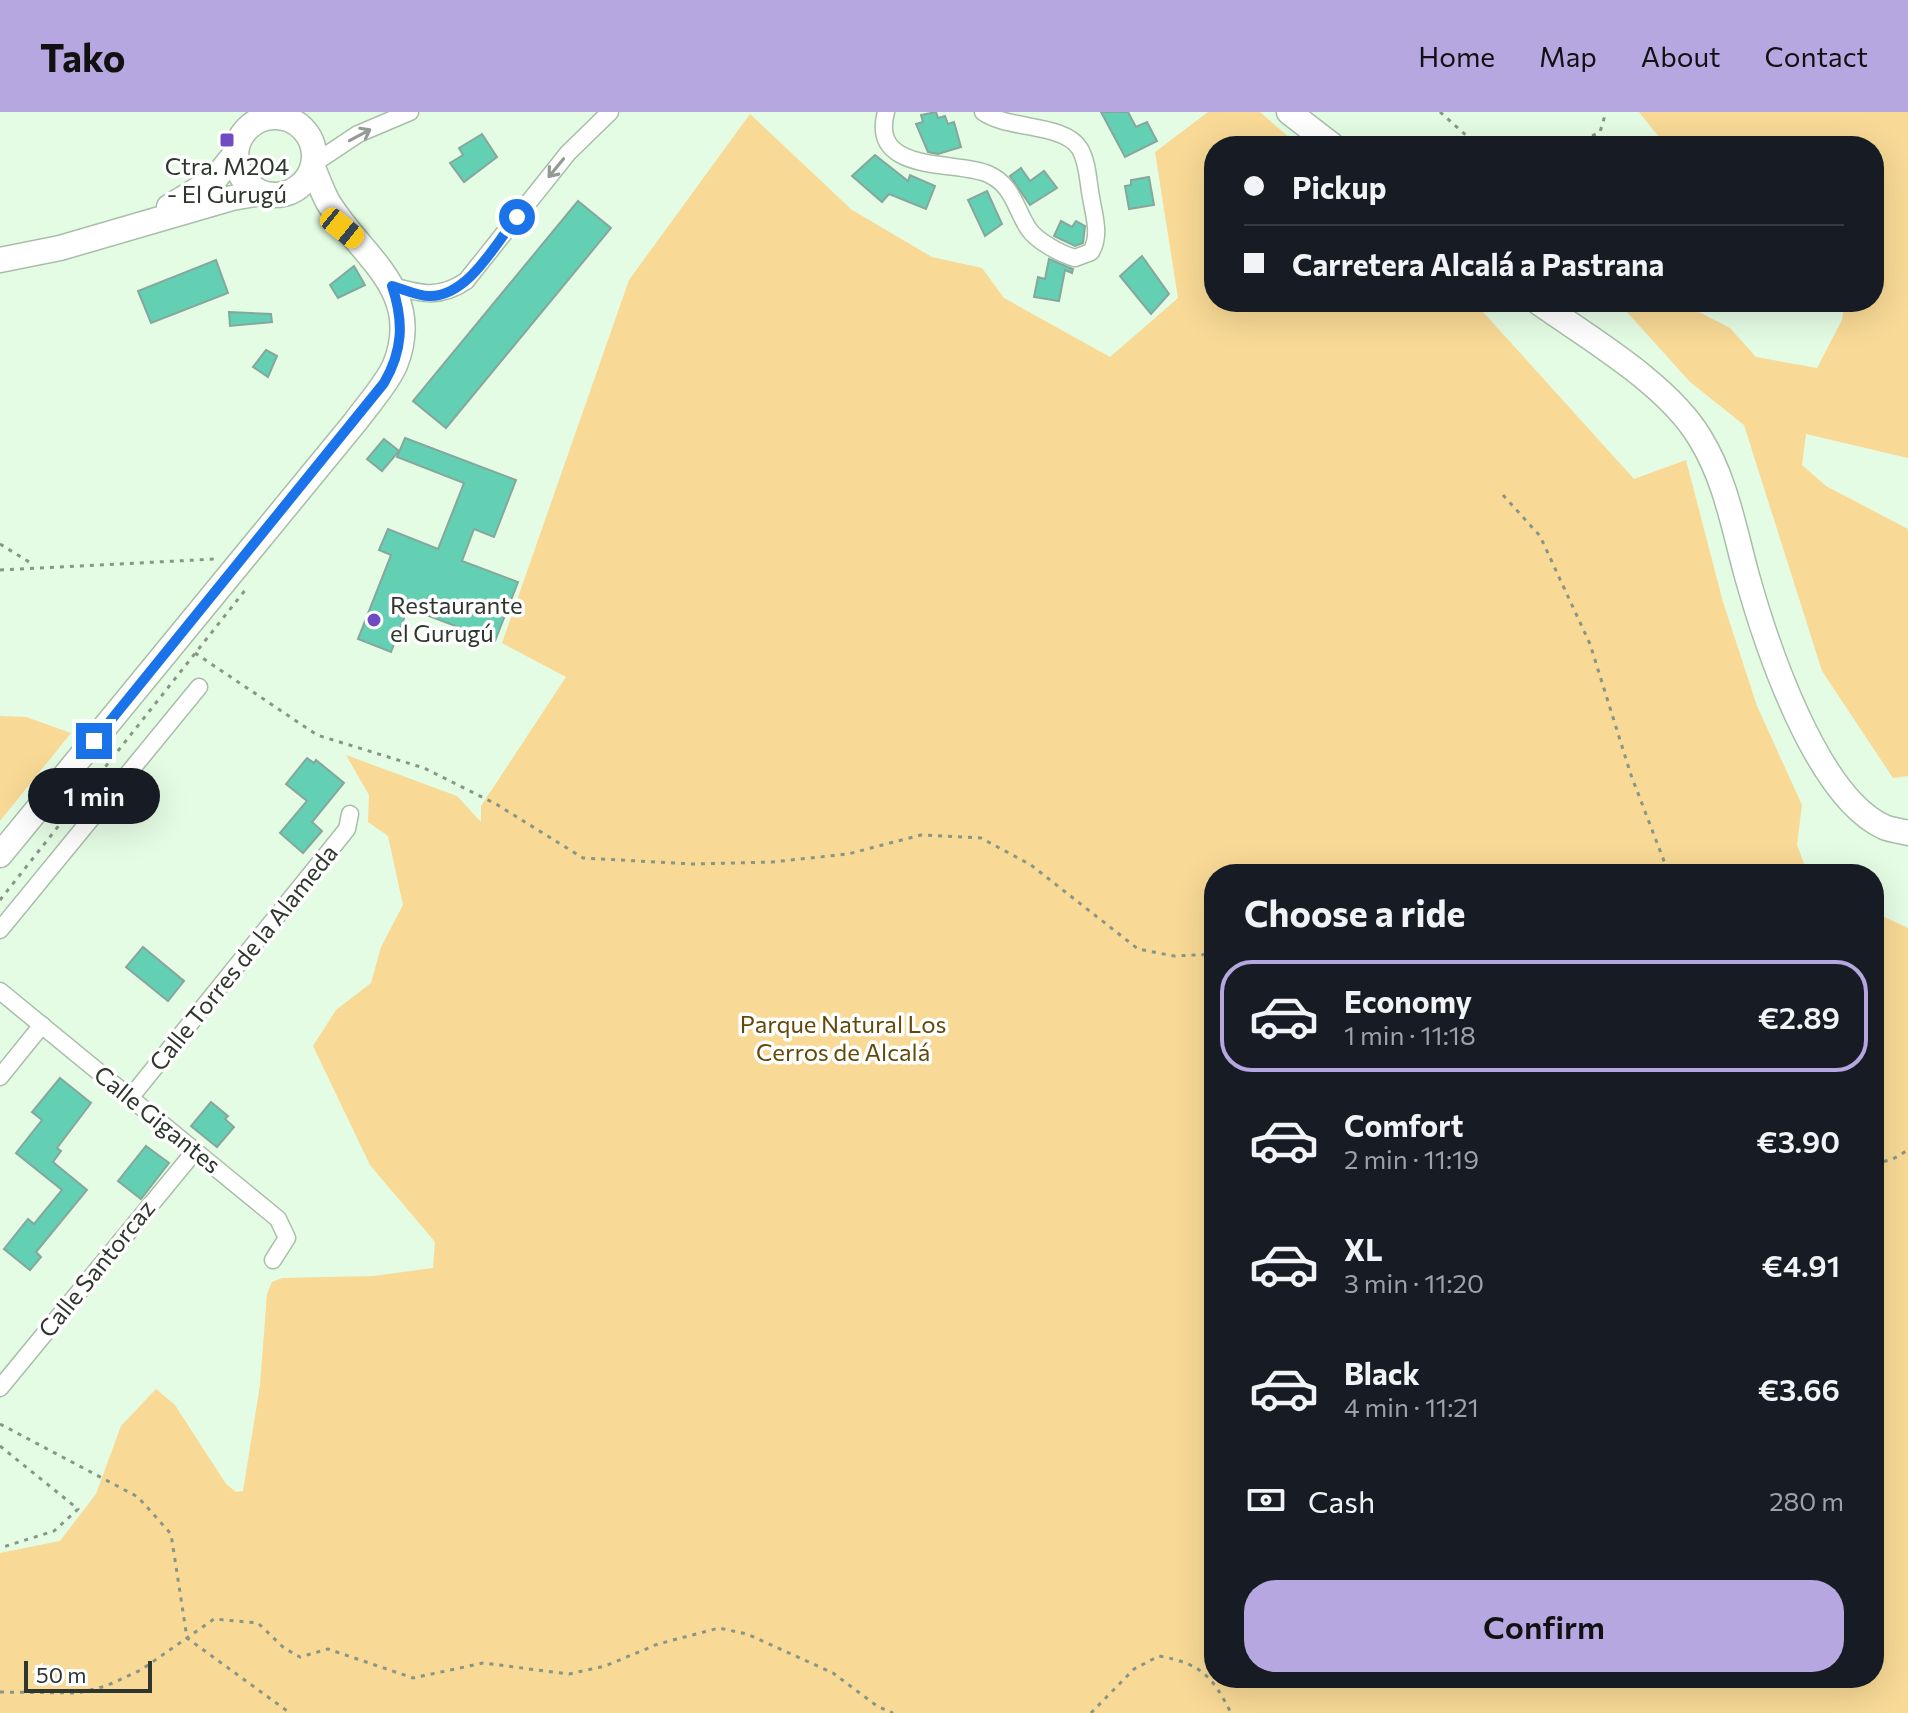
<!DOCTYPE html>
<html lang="en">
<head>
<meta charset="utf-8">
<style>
  :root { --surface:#171b24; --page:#242831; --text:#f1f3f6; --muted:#9ea1a6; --line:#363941; --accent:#b6a7e0 }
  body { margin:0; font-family:Commissioner,sans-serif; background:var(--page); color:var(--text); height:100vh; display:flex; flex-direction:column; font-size:30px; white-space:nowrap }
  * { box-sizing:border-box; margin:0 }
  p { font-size:26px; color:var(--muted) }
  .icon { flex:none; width:44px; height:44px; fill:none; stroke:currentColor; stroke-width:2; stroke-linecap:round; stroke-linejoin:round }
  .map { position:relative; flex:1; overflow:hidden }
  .side { position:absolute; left:1204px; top:752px; width:680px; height:824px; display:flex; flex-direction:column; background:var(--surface); border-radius:32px; box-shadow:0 8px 32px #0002 }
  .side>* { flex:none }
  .top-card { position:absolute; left:1204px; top:24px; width:680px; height:176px; border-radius:32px; box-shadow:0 8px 32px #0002; display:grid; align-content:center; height:176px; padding:0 40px; background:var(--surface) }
  .scale { position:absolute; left:24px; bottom:20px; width:128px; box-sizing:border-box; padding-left:8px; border:4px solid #2e362d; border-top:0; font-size:22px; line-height:28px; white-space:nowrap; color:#2e362d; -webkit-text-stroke:6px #fff; paint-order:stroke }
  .end { position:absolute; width:36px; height:36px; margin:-18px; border:10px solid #1a73e8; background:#fff; box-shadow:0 0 0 4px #fff }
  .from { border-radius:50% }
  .bubble { position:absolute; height:56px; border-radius:28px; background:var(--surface); box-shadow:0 8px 32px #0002; font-size:26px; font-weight:600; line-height:56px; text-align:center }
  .car { position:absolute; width:24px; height:48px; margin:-24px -12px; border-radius:10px; box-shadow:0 0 6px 2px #0007; background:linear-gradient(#f5c518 24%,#345 0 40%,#f5c518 0 76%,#345 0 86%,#f5c518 0) }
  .top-card b { display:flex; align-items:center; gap:28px; height:76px; font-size:30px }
  .top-card b+b { border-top:2px solid var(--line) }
  .top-card i { width:20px; height:20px; background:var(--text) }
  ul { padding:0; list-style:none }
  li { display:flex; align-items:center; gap:24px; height:112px; margin:0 16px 12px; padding:0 24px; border:4px solid transparent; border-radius:32px }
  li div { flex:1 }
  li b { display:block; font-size:30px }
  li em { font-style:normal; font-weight:600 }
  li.active { border-color:var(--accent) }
  li>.icon { width:72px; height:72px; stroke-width:1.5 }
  h2 { padding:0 40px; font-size:36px; line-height:96px }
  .pay { display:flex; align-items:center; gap:20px; height:88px; padding:0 40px; font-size:30px }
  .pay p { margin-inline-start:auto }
  .cta { display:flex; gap:16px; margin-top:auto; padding:16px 40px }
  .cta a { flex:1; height:92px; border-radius:32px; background:var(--accent); color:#111; font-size:32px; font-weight:600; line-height:92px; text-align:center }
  header { display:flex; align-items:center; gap:48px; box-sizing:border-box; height:112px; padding:0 40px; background:var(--accent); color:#111 }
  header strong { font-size:38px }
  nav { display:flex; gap:44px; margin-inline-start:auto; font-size:28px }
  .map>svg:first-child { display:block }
  .green { fill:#f8d995 }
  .building { fill:#63cfb3; stroke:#86a79d; stroke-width:2 }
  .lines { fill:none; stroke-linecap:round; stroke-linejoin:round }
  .street-casing { stroke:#a8bea8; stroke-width:19 }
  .secondary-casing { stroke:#a8bea8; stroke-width:27 }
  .path { stroke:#879686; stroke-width:3; stroke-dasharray:4 6; stroke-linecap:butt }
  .street { stroke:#fff; stroke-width:16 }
  .secondary { stroke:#fff; stroke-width:24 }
  .oneway { stroke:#969a96 }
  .route { stroke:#1a73e8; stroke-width:10 }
  .poi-dot { fill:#6f4bc4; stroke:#fff; stroke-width:3 }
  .labels { text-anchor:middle; stroke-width:7; stroke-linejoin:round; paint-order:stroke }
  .poi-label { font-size:24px; fill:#2e362d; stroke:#fff }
  .street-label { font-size:24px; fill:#2e362d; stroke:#fff }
  .park-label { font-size:24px; fill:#624907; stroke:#fff }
</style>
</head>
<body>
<header>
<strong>Tako</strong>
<nav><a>Home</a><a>Map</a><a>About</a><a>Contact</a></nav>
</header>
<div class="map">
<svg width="1908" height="1601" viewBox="0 0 1908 1601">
  <rect width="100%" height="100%" fill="#e5fce4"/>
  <g class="green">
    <polygon points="1208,0 1260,0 1299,34 1214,34 1214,190 1474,190 1634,367 1686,348 1723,490 1757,594 1802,693 1797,733 1808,762 1214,762 1214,1566 1874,1566 1874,800 1908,816 1908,1601 0,1601 0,1441 60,1429 96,1382 121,1314 156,1277 175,1293 226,1372 236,1380 243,1379 260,1273 267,1182 272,1170 282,1166 373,1164 433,1156 435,1130 370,1053 313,934 336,898 371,871 381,835 403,793 388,724 368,710 369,683 346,643 457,684 481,710 481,694 566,565 502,531 629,168 750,2 852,98 932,145 982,156 1004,186 1110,245 1178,186 1155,40"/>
    <polygon points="1639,0 1908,0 1908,346 1806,322 1802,353 1826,374 1908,417 1908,664 1893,666 1822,559 1744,313 1690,270 1618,190 1680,190 1730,216 1756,245 1817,256 1842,208 1845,190 1874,190 1874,34 1666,34"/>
    <polygon points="0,604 26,605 71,621 0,709"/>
  </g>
  <g class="building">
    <polygon points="936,0 938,6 945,4 948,12 954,10 961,35 938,42 928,40 916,12 923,10 921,3"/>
    <polygon points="1101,0 1128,0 1136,15 1147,10 1157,29 1125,45"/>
    <polygon points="482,22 497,45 464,70 450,51 463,43 459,36"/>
    <polygon points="875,43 908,69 910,63 935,74 926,97 889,82 882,90 852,64"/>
    <polygon points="1021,56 1030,69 1044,59 1057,76 1030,93 1010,64"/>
    <polygon points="1149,65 1154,93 1129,97 1125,74 1131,73 1131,68"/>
    <polygon points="987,79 1002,112 985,124 968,88"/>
    <polygon points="578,89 611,116 446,316 413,289"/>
    <polygon points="1061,109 1072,115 1076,109 1085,114 1083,131 1075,134 1054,124"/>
    <polygon points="1142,144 1169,182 1151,202 1120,164"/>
    <polygon points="1049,147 1073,157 1072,161 1065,158 1059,189 1034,185 1038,165 1045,167"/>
    <polygon points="216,148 228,181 151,211 138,179"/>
    <polygon points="354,154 365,173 338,186 330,173"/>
    <polygon points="229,200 271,202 272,210 230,214"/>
    <polygon points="266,238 277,244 268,265 253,255"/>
    <polygon points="405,326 516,368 494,425 474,417 462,449 518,470 495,529 408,496 391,540 358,527 391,443 379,438 388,417 438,437 464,371 397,345"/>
    <polygon points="384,327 399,339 382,359 367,347"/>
    <polygon points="307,646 314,651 316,648 344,671 312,710 322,719 303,741 280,721 307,689 286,672"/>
    <polygon points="143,835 184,869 168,889 126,855"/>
    <polygon points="60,966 91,991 57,1036 61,1039 53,1050 87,1078 36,1140 41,1145 30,1158 4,1137 28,1107 34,1112 62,1078 16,1041 42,1008 32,1000"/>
    <polygon points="211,990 228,1004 225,1007 234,1015 217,1035 191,1014"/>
    <polygon points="146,1034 169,1051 141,1087 118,1069"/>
  </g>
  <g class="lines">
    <g class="street-casing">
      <g id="street">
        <path d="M886,0C869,63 957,48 988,62C1013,73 1015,96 1028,116C1036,129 1061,142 1075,146L1091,140C1101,123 1094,104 1091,85C1088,70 1088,51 1080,37C1065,11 1008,18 983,0"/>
        <polyline points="313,52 358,22 410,0"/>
        <path d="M392,174C422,182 439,187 466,169L568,41L610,0"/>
        <polyline points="0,818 199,575"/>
        <polyline points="0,879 278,1107 287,1126 273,1148"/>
        <polyline points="0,965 42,913"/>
        <polyline points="130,986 347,717 350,702"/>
        <polyline points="0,1276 195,1039"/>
      </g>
    </g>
    <g class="secondary-casing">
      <g id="secondary">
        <polyline points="1289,0 1333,34"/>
        <circle cx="275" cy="44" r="39"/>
        <polyline points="169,95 215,67 235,42"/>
        <polyline points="0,148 60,136 232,86 261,81"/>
        <path d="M1538,190C1590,227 1668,272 1700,326C1726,368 1734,417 1747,464C1766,532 1816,684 1884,715C1891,718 1901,719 1908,721"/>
        <path d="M0,743L356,309C369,291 386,273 395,253C425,178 360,144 328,90C322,79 318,67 313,56"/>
      </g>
    </g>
    <g class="path">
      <polyline points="1440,0 1478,34"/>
      <polyline points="1583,28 1600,20 1606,0"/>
      <polyline points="1517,34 1583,28 1606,34"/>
      <polyline points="1503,383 1540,424 1590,532 1631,663 1669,762"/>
      <polyline points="0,432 34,453"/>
      <polyline points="0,458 216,447"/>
      <polyline points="195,541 317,623 424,656 496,692 583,746 692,752 772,750 848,742 921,723 981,726 1031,753 1138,837 1174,844 1214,842"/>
      <polyline points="0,788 246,477"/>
      <polyline points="1874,1052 1893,1047 1908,1038"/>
      <polyline points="0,1312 138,1385 171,1422 187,1526 290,1601"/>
      <polyline points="0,1334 78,1397 54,1419 0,1436"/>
      <polyline points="0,1580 78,1581 106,1574 141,1558 214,1507 258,1511 284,1536 300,1545 328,1537 413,1566 483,1551 569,1562 605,1554 658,1532 719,1516 747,1522 833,1561 877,1594 893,1601"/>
      <path d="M1091,1601L1134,1557L1159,1544C1202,1552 1212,1564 1231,1601"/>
    </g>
    <use href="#street" class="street"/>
    <use href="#secondary" class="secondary"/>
  </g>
  <defs><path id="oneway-shaft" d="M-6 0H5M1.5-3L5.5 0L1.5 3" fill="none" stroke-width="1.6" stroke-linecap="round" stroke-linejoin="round" transform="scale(2)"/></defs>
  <g class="oneway">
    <use href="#oneway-shaft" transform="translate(360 23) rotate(-28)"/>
    <use href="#oneway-shaft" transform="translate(556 56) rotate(129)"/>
  </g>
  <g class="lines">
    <path class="route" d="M94,629L384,271C403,238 404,210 392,174C403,177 418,184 429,184C468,185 495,132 517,105"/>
  </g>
  <g class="poi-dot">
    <rect x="219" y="20" width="16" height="16" rx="4"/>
    <circle cx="374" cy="508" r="8"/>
  </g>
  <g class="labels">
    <g class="poi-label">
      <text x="227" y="63">Ctra. M204<tspan x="227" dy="28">- El Gurugú</tspan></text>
      <text x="390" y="502" text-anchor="start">Restaurante<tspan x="390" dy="28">el Gurugú</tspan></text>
    </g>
    <g class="street-label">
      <text transform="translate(244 846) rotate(-51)" y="8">Calle Torres de la Alameda</text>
      <text transform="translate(157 1008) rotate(39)" y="8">Calle Gigantes</text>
      <text transform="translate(97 1157) rotate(-51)" y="8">Calle Santorcaz</text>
    </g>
    <g class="park-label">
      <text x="843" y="921">Parque Natural Los<tspan x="843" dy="28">Cerros de Alcalá</tspan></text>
    </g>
  </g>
</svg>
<div class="scale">50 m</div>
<i class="end from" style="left:517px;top:105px"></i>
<i class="end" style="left:94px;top:629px"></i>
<div class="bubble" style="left:28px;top:656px;width:132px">1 min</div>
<i class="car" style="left:342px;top:116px;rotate:129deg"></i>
<div class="top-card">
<b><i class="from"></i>Pickup</b>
<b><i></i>Carretera Alcalá a Pastrana</b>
</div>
<section class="side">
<h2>Choose a ride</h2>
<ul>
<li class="active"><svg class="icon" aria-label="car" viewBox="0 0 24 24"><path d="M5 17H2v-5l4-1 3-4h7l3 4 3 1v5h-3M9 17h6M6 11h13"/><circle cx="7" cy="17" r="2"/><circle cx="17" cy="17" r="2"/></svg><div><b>Economy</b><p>1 min · 11:18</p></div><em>€2.89</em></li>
<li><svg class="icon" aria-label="car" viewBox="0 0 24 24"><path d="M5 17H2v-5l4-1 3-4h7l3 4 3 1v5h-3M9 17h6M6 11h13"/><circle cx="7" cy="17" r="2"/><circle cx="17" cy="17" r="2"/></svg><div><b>Comfort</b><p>2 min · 11:19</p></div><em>€3.90</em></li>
<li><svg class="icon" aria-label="car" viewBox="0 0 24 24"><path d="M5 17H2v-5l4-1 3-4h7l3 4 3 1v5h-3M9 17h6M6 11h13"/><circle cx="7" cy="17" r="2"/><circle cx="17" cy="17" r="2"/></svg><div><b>XL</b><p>3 min · 11:20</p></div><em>€4.91</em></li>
<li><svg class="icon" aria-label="car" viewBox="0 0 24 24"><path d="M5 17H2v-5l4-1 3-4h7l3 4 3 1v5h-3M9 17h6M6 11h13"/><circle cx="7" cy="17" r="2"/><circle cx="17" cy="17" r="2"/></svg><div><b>Black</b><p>4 min · 11:21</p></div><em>€3.66</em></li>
</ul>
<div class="pay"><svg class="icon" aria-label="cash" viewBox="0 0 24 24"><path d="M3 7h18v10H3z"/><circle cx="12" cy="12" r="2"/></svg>Cash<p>280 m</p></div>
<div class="cta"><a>Confirm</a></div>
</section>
</div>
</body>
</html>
